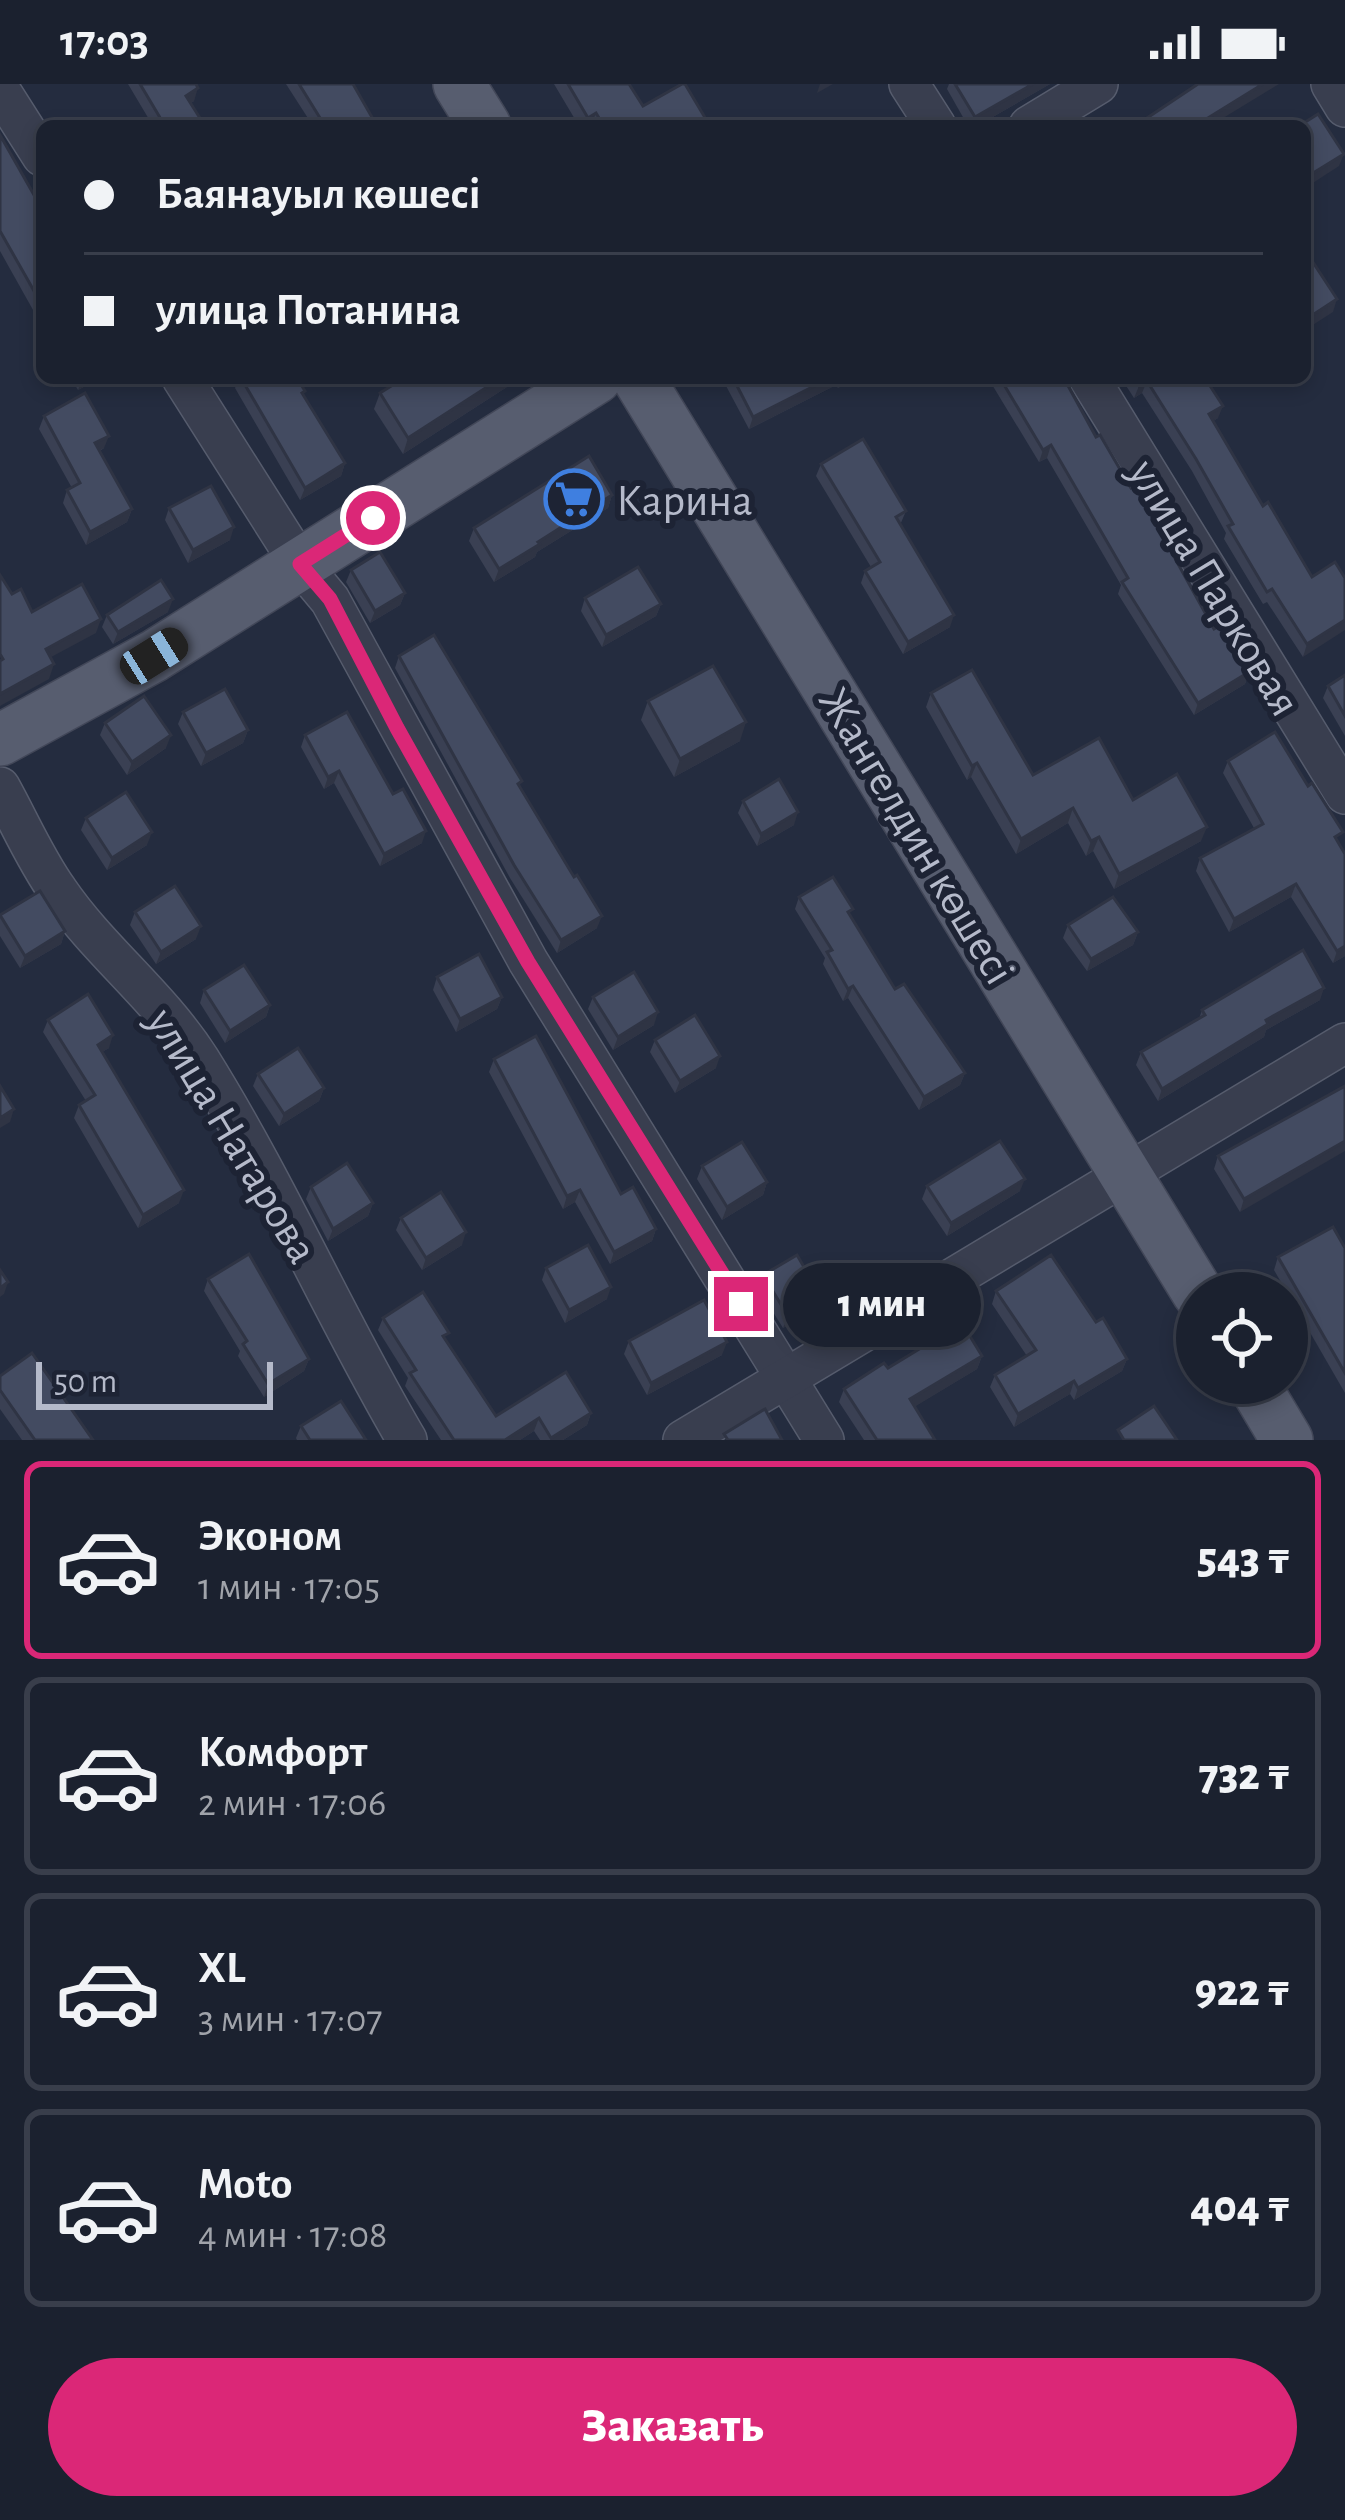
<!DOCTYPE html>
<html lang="ru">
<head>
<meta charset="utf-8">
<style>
  :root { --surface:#1b212f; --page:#282e3b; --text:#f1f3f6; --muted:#a0a3aa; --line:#393e4b; --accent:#db2777 }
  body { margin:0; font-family:"Alegreya Sans",sans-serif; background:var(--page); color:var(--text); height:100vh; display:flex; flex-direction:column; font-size:45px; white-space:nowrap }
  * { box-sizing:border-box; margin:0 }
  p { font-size:39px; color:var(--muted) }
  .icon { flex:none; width:66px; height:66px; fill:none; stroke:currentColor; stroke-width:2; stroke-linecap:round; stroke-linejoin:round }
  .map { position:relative; height:1356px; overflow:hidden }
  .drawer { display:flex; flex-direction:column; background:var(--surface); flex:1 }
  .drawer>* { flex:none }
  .banner { position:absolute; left:36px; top:36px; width:1275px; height:264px; border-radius:18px; box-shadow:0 6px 18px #0003,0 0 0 3px var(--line); display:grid; align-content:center; height:264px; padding:0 48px; background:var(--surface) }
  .buttons { position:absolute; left:1176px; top:1188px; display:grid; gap:24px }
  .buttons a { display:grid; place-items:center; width:132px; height:132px; border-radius:50%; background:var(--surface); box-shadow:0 6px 18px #0003,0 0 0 3px var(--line); font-size:60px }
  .scale { position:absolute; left:36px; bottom:30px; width:237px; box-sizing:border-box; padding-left:12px; border:6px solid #b5baca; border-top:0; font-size:33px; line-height:42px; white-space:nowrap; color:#b5baca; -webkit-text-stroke:9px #1d2334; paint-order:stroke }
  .end { position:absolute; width:54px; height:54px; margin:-27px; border:15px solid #db2777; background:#fff; box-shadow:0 0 0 6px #fff }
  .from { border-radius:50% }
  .bubble { position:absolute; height:84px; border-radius:42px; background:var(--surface); box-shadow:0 6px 18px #0003,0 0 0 3px var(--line); font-size:39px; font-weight:800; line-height:84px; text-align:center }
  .car { position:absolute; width:36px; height:72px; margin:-36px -18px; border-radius:15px; box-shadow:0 0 9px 3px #0007; background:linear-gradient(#222 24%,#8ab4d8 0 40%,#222 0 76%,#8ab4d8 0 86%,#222 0) }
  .banner b { display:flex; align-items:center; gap:42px; height:114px; font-size:45px }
  .banner b+b { border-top:3px solid var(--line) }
  .banner i { width:30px; height:30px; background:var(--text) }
  ul { padding:21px 0 0; list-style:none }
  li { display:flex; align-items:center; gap:36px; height:198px; margin:0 24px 18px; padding:0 24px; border:6px solid var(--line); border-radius:18px }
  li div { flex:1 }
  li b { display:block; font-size:45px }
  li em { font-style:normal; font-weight:800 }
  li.current { border-color:var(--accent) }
  li>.icon { width:108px; height:108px; stroke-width:1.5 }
  .primary-button { display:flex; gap:24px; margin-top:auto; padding:24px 48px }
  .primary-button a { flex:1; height:138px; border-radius:72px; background:var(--accent); color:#fff; font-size:48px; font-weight:800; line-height:138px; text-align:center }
  .status { display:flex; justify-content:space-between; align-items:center; height:84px; padding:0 60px; background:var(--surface); direction:ltr }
  .status svg { height:33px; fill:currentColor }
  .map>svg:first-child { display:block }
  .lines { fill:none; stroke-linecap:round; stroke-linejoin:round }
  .minor-casing { stroke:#565c6d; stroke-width:42 }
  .major-casing { stroke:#424758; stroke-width:54 }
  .minor { stroke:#393e4f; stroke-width:39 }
  .major { stroke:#575d6f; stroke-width:51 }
  .wall { fill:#3a4053 }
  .shaded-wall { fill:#2f3444 }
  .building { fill:#434b61; stroke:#2f3444; stroke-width:3 }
  .route { stroke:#db2777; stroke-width:15 }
  .labels { text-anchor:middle; stroke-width:12; stroke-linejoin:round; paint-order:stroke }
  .poi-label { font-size:45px; fill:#b5baca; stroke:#1d2334; text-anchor:start }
  .street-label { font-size:45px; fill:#b5baca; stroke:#1d2334 }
</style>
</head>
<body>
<div class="status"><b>17:03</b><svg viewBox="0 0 49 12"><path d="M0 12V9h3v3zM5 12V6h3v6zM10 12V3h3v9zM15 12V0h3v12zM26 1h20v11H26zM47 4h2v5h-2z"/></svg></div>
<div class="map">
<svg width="1345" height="1356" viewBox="0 0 1345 1356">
  <rect width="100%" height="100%" fill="#242c3f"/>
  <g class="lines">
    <g class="minor-casing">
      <g id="minor">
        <polyline points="909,0 936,42"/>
        <polyline points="1331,0 1345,23"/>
        <polyline points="0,6 42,72"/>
        <polyline points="1029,42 1098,0"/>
        <polyline points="182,294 300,480 330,516 528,877 824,1356"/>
        <polyline points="1089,294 1345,710"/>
        <path d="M0,703C19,737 35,775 58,807C99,867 159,912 200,976C277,1099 334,1232 407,1356"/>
        <polyline points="683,1356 1345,959"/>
      </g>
    </g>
    <g class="major-casing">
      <g id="major">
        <polyline points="459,0 485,42"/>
        <polyline points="638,294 1198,1209"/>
        <polyline points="0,656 154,572 596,294"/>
        <polyline points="1253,1299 1287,1356"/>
      </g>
    </g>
    <use href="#minor" class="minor"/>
    <use href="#major" class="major"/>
  </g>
  <g class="wall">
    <polygon points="128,0 196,0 194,17 191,19 205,42 153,42"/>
    <polygon points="286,0 353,0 377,42 313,42"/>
    <polygon points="554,0 629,0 643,22 710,42 579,42"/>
    <polygon points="949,0 1050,0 977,42 968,42 947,5"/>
    <polygon points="0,51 42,125 42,242 0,167"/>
    <polygon points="71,294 100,294 78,306"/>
    <polygon points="239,294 297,294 304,311 345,379 341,392 300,416 235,304"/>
    <polygon points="521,294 403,370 374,325 380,309"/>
    <polygon points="727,294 856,294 838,304 836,301 749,345 725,300"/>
    <polygon points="988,294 1055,294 1096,353 1214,545 1249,588 1245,600 1194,631 1118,510 1121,501 1047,374 1039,378"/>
    <polygon points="1121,294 1205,294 1218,334 1213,337 1263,422 1312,493 1345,494 1303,573 1267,518 1263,520 1224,455 1226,449 1192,387 1142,309 1134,314"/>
    <polygon points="44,332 104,364 100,367 132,425 127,438 86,461 63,419 67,406 72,404 39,345"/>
    <polygon points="821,380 906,427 900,441 950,543 903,570 861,499 865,487 871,483 816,392"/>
    <polygon points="612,411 608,424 537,468 535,473 494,498 469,457 474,444"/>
    <polygon points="169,424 230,456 188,479 165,436"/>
    <polygon points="351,486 405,509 400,521 370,539 346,498"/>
    <polygon points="585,514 661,520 656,532 602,563 581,527"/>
    <polygon points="168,528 113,560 102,543 107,531"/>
    <polygon points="399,572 520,703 574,793 597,844 557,869 510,794 395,584"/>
    <polygon points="1345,591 1345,652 1323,614 1328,602"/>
    <polygon points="931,609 1033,691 1133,716 1201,757 1114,805 1093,767 1086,772 1068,739 1016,770 971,693 967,696 926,623"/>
    <polygon points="648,617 740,657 674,693 641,636"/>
    <polygon points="183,628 248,646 243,659 201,682 178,640"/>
    <polygon points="105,639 166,664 127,691 100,651"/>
    <polygon points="305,651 422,759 380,782 334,699 324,705 301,663"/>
    <polygon points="1228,677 1339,760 1345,872 1333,879 1291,813 1229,848 1196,787 1200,774 1254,744 1223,689"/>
    <polygon points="743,717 794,741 757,762 738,729"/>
    <polygon points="86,734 147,761 107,786 81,746"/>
    <polygon points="799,813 850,832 895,905 965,989 960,1001 919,1026 848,914 843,917 823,880 825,874 795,825"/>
    <polygon points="135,828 196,855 156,880 130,841"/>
    <polygon points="0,831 65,847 61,860 20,884 0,852"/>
    <polygon points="1068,841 1138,848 1133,861 1087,887 1063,854"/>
    <polygon points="437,893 502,913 497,925 456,948 433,906"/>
    <polygon points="204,906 270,921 266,933 225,959 200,919"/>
    <polygon points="593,913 654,941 613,966 588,925"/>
    <polygon points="1320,916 1266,946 1264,953 1158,1017 1136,981 1141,968 1199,935 1202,926"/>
    <polygon points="48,936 109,964 102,968 179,1119 138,1144 74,1034 79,1021 86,1017 43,948"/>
    <polygon points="655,956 716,984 675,1009 650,968"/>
    <polygon points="494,975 656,1145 652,1157 610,1180 575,1118 563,1125 489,988"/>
    <polygon points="258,990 324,1004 319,1017 279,1042 253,1002"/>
    <polygon points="1345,1002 1240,1128 1214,1085 1218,1072"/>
    <polygon points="702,1082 767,1098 763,1111 722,1136 697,1095"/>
    <polygon points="927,1102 1020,1107 947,1152 922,1115"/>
    <polygon points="311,1103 373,1119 368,1132 328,1157 306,1115"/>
    <polygon points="401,1134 462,1161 422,1186 396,1146"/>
    <polygon points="1345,1164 1345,1309 1274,1186 1278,1173"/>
    <polygon points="546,1184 607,1215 565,1239 542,1196"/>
    <polygon points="763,1191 817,1224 783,1244 758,1204"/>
    <polygon points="208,1195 309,1275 304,1287 264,1313 238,1272 240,1267 204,1207"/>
    <polygon points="996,1207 1096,1238 1127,1275 1122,1287 1074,1316 1070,1310 1014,1343 990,1303 995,1291 1027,1272 992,1220"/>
    <polygon points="383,1234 446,1257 496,1332 591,1329 587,1341 563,1356 540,1356 534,1347 520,1356 441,1356 405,1302 408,1294 378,1246"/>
    <polygon points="629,1257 722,1271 647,1311 624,1270"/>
    <polygon points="982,1272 977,1285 915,1322 935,1356 864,1356 839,1318 844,1305 888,1284"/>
    <polygon points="0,1292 93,1356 22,1356 0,1325"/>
    <polygon points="301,1342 366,1356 297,1356 296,1354"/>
  </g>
  <g class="shaded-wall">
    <polygon points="820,0 833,0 817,9"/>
    <polygon points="1033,0 1050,0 977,42 972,42 975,33"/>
    <polygon points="1263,0 1279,0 1210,42 1208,34"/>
    <polygon points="198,4 194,17 182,24 186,12"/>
    <polygon points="596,29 591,42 585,42 588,34"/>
    <polygon points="1344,70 1339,82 1305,104 1305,94"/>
    <polygon points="1337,215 1333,228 1305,246 1305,236"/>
    <polygon points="82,294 100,294 78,306"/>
    <polygon points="501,294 521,294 403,370 408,354"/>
    <polygon points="830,294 839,294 836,301 749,345 753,333"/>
    <polygon points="842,294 856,294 838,304"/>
    <polygon points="1147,297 1142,309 1134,314 1139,302"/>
    <polygon points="1223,322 1218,334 1204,343 1209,330"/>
    <polygon points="109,352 104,364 91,371 95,359"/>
    <polygon points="1051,361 1047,374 1039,378 1043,366"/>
    <polygon points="345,379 341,392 300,416 305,404"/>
    <polygon points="612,411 608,424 537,468 535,473 494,498 499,485 538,458"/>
    <polygon points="132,425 127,438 86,461 90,448"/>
    <polygon points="234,443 230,456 188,479 193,466"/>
    <polygon points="405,509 400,521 370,539 375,527"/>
    <polygon points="173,515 168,528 113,560 118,548"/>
    <polygon points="661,520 656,532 602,563 606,551"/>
    <polygon points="954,531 950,543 903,570 908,558"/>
    <polygon points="101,535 96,549 40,579 46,565"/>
    <polygon points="1345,536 1345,546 1303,573 1307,560"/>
    <polygon points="54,580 49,595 0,622 0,610"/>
    <polygon points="1249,588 1245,600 1194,631 1198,619"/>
    <polygon points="746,638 740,657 674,693 680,675"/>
    <polygon points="248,646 243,659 201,682 206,669"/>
    <polygon points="171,651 166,664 127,691 132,678"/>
    <polygon points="977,679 971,693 967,696 972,682"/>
    <polygon points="339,687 334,699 324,705 328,693"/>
    <polygon points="1073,724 1068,739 1016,770 1021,755"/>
    <polygon points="798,728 794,741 757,762 761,750"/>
    <polygon points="1207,743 1201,757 1114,805 1119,790"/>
    <polygon points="426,747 422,759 380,782 384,770"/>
    <polygon points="152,748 147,761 107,786 112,774"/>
    <polygon points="1099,753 1093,767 1086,772 1091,757"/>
    <polygon points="1296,800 1291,813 1229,848 1234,835"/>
    <polygon points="602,832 597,844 557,869 561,856"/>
    <polygon points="201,842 196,855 156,880 161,868"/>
    <polygon points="65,847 61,860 20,884 25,872"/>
    <polygon points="1138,848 1133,861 1087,887 1091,875"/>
    <polygon points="1345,862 1345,872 1333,879 1337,867"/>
    <polygon points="853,902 848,914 843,917 848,905"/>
    <polygon points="1324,904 1320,916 1266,946 1264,953 1158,1017 1162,1005 1266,936"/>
    <polygon points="502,913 497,925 456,948 460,935"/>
    <polygon points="270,921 266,933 225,959 230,947"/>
    <polygon points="658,928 654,941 613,966 618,953"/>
    <polygon points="113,951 109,964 93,973 98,961"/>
    <polygon points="720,972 716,984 675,1009 680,997"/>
    <polygon points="965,989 960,1001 919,1026 924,1013"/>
    <polygon points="324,1004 319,1017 279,1042 284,1030"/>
    <polygon points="14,1025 10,1038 0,1044 0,1034"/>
    <polygon points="1345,1057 1345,1067 1240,1128 1244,1115"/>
    <polygon points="1025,1095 1020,1107 947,1152 951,1139"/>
    <polygon points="767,1098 763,1111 722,1136 727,1123"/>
    <polygon points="184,1106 179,1119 138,1144 143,1131"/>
    <polygon points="580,1106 575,1118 563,1125 567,1112"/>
    <polygon points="373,1119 368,1132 328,1157 333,1145"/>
    <polygon points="656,1145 652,1157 610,1180 614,1168"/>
    <polygon points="466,1148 462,1161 422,1186 426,1174"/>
    <polygon points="8,1198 4,1210 0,1213 0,1204"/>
    <polygon points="611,1203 607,1215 565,1239 569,1226"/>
    <polygon points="821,1212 817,1224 783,1244 788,1232"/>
    <polygon points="727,1258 722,1271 647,1311 651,1299"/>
    <polygon points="982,1272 977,1285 906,1328 910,1315"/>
    <polygon points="309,1275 304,1287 264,1313 268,1300"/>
    <polygon points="1127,1275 1122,1287 1074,1316 1078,1304"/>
    <polygon points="1074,1297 1070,1310 1014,1343 1018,1330"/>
    <polygon points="591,1329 587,1341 563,1356 550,1356"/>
    <polygon points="539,1334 534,1347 520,1356 505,1356"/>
  </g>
  <g class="building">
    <polygon points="140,0 196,0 198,4 186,12 205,42 165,42"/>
    <polygon points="299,0 353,0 377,42 325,42"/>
    <polygon points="568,0 629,0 643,22 682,0 685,0 710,42 604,42 596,29 588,34"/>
    <polygon points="955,0 1033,0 975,33"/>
    <polygon points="1198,0 1263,0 1208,34 1213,42 1135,42"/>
    <polygon points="1318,30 1344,70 1305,94 1305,42 1299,42"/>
    <polygon points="0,51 42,125 42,221 0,147"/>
    <polygon points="1305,166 1337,215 1305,236"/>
    <polygon points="241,294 297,294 305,307 302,309 345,379 305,404"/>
    <polygon points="404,294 501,294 408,354 380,309"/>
    <polygon points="733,294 830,294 753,333"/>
    <polygon points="1000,294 1055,294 1059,301 1066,298 1096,353 1100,351 1131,404 1135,402 1214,545 1221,541 1249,588 1198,619 1122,498 1128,494 1051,361 1043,366"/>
    <polygon points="1133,294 1205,294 1223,322 1209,330 1263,422 1268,418 1312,493 1335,478 1345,494 1345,536 1307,560 1272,505 1267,508 1228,442 1233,440 1196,375 1147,297 1139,302"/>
    <polygon points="85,309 109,352 95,359 132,425 90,448 67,406 80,399 44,332"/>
    <polygon points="863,355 906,427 896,433 954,531 908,558 865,487 880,478 821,380"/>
    <polygon points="589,372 612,411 538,458 540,460 499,485 474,444"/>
    <polygon points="211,402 234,443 193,466 169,424"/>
    <polygon points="380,468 405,509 375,527 351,486"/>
    <polygon points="638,483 661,520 606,551 585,514"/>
    <polygon points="0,491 12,510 21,505 32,528 82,500 101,535 46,565 54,580 0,610 0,577 3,575 0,570"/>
    <polygon points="161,496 173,515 118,548 107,531"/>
    <polygon points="434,551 522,697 518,700 574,793 577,791 602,832 561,856 514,781 399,572"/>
    <polygon points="713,582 746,638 680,675 648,617"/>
    <polygon points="972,586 1033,691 1099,654 1133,716 1177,690 1207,743 1119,790 1099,753 1091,757 1073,724 1021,755 977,679 972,682 931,609"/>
    <polygon points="1345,591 1345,632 1328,602"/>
    <polygon points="225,605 248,646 206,669 183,628"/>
    <polygon points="144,612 171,651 132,678 105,639"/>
    <polygon points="347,628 393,710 403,705 426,747 384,770 339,687 328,693 305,651"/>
    <polygon points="1275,648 1308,702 1312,699 1343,748 1335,753 1345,770 1345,862 1337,867 1296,800 1234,835 1200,774 1263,740 1228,677"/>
    <polygon points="779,695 798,728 761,750 743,717"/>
    <polygon points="126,708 152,748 112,774 86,734"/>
    <polygon points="833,793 853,825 848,828 895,905 904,900 965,989 924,1013 853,902 848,905 827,868 832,866 799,813"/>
    <polygon points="175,802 201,842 161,868 135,828"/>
    <polygon points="40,807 65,847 25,872 0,831"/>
    <polygon points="1113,813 1138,848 1091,875 1068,841"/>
    <polygon points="1303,866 1324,904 1266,936 1268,940 1162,1005 1141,968 1205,931 1202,926"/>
    <polygon points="479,870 502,913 460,935 437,893"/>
    <polygon points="244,881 270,921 230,947 204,906"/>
    <polygon points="634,888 658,928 618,953 593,913"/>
    <polygon points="88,910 113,951 98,961 184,1106 143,1131 79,1021 95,1011 48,936"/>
    <polygon points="695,931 720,972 680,997 655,956"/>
    <polygon points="536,952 621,1110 633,1103 656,1145 614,1168 580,1106 567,1112 494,975"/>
    <polygon points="298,964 324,1004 284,1030 258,990"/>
    <polygon points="0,1002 14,1025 0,1034"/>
    <polygon points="1345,1002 1345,1057 1244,1115 1218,1072"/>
    <polygon points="1000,1057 1025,1095 951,1139 927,1102"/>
    <polygon points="742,1058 767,1098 727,1123 702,1082"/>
    <polygon points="347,1079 373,1119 333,1145 311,1103"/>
    <polygon points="441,1108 466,1148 426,1174 401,1134"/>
    <polygon points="1333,1143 1345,1164 1345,1289 1278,1173"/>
    <polygon points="588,1161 611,1203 569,1226 546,1184"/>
    <polygon points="249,1170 309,1275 268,1300 243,1260 247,1257 208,1195"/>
    <polygon points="797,1171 821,1212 788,1232 763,1191"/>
    <polygon points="1051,1171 1096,1238 1103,1234 1127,1275 1078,1304 1074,1297 1018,1330 995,1291 1036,1266 996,1207"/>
    <polygon points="0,1186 8,1198 0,1204"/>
    <polygon points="423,1208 449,1249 443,1252 496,1332 566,1288 591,1329 551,1354 539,1334 505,1356 454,1356 410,1289 416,1286 383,1234"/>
    <polygon points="704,1216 727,1258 651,1299 629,1257"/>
    <polygon points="962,1239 982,1272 910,1315 935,1356 877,1356 844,1305 884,1279 888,1284"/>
    <polygon points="32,1269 93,1356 35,1356 0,1306 0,1292"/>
    <polygon points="341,1317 366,1356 310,1356 301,1342"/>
    <polygon points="1154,1322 1177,1356 1124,1356 1118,1346"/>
    <polygon points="765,1325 782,1356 728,1356 724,1350"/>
  </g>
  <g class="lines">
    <polyline class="route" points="373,434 300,480 330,515 397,644 528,878 741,1220"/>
  </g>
  <defs>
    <g id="supermarket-ring" transform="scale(3)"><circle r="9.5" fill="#1d2334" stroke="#3f7fe0" stroke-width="1.5"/><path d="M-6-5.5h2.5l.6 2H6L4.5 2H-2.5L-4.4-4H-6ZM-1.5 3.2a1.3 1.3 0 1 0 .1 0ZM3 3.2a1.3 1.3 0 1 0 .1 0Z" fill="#3f7fe0"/></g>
  </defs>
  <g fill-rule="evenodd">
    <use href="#supermarket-ring" x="574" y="415"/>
  </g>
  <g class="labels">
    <g class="poi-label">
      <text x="616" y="431">Карина</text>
    </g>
    <g class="street-label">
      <text transform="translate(1216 503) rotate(59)" y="16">улица Парковая</text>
      <text transform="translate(918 751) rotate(59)" y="16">Жангелдин көшесі</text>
      <text transform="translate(234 1051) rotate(59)" y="16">улица Натарова</text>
    </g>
  </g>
</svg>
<div class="buttons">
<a><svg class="icon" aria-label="locate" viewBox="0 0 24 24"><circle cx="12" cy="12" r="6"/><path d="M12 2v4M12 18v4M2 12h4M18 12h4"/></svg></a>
</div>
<div class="scale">50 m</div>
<i class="end from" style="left:373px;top:434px"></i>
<i class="end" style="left:741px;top:1220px"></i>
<div class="bubble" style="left:783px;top:1179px;width:198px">1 мин</div>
<i class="car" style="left:154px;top:572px;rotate:58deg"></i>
<div class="banner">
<b><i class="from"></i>Баянауыл көшесі</b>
<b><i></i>улица Потанина</b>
</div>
</div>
<section class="drawer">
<ul>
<li class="current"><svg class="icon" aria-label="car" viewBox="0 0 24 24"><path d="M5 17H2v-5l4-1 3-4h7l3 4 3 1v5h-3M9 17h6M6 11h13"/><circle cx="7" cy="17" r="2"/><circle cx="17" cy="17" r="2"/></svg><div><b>Эконом</b><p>1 мин · 17:05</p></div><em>543 ₸</em></li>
<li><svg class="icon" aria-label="car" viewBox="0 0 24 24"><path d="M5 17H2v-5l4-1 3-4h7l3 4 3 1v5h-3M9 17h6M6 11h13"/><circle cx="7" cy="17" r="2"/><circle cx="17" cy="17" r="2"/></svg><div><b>Комфорт</b><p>2 мин · 17:06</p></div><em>732 ₸</em></li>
<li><svg class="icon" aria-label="car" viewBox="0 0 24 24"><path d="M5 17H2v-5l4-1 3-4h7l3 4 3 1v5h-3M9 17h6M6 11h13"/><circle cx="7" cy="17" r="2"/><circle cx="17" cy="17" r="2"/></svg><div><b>XL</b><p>3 мин · 17:07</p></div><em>922 ₸</em></li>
<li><svg class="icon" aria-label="car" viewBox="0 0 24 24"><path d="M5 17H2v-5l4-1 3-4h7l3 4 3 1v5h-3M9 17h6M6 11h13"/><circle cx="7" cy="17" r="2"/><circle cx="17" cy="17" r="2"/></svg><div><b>Moto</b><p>4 мин · 17:08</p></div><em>404 ₸</em></li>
</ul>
<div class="primary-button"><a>Заказать</a></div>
</section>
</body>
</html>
